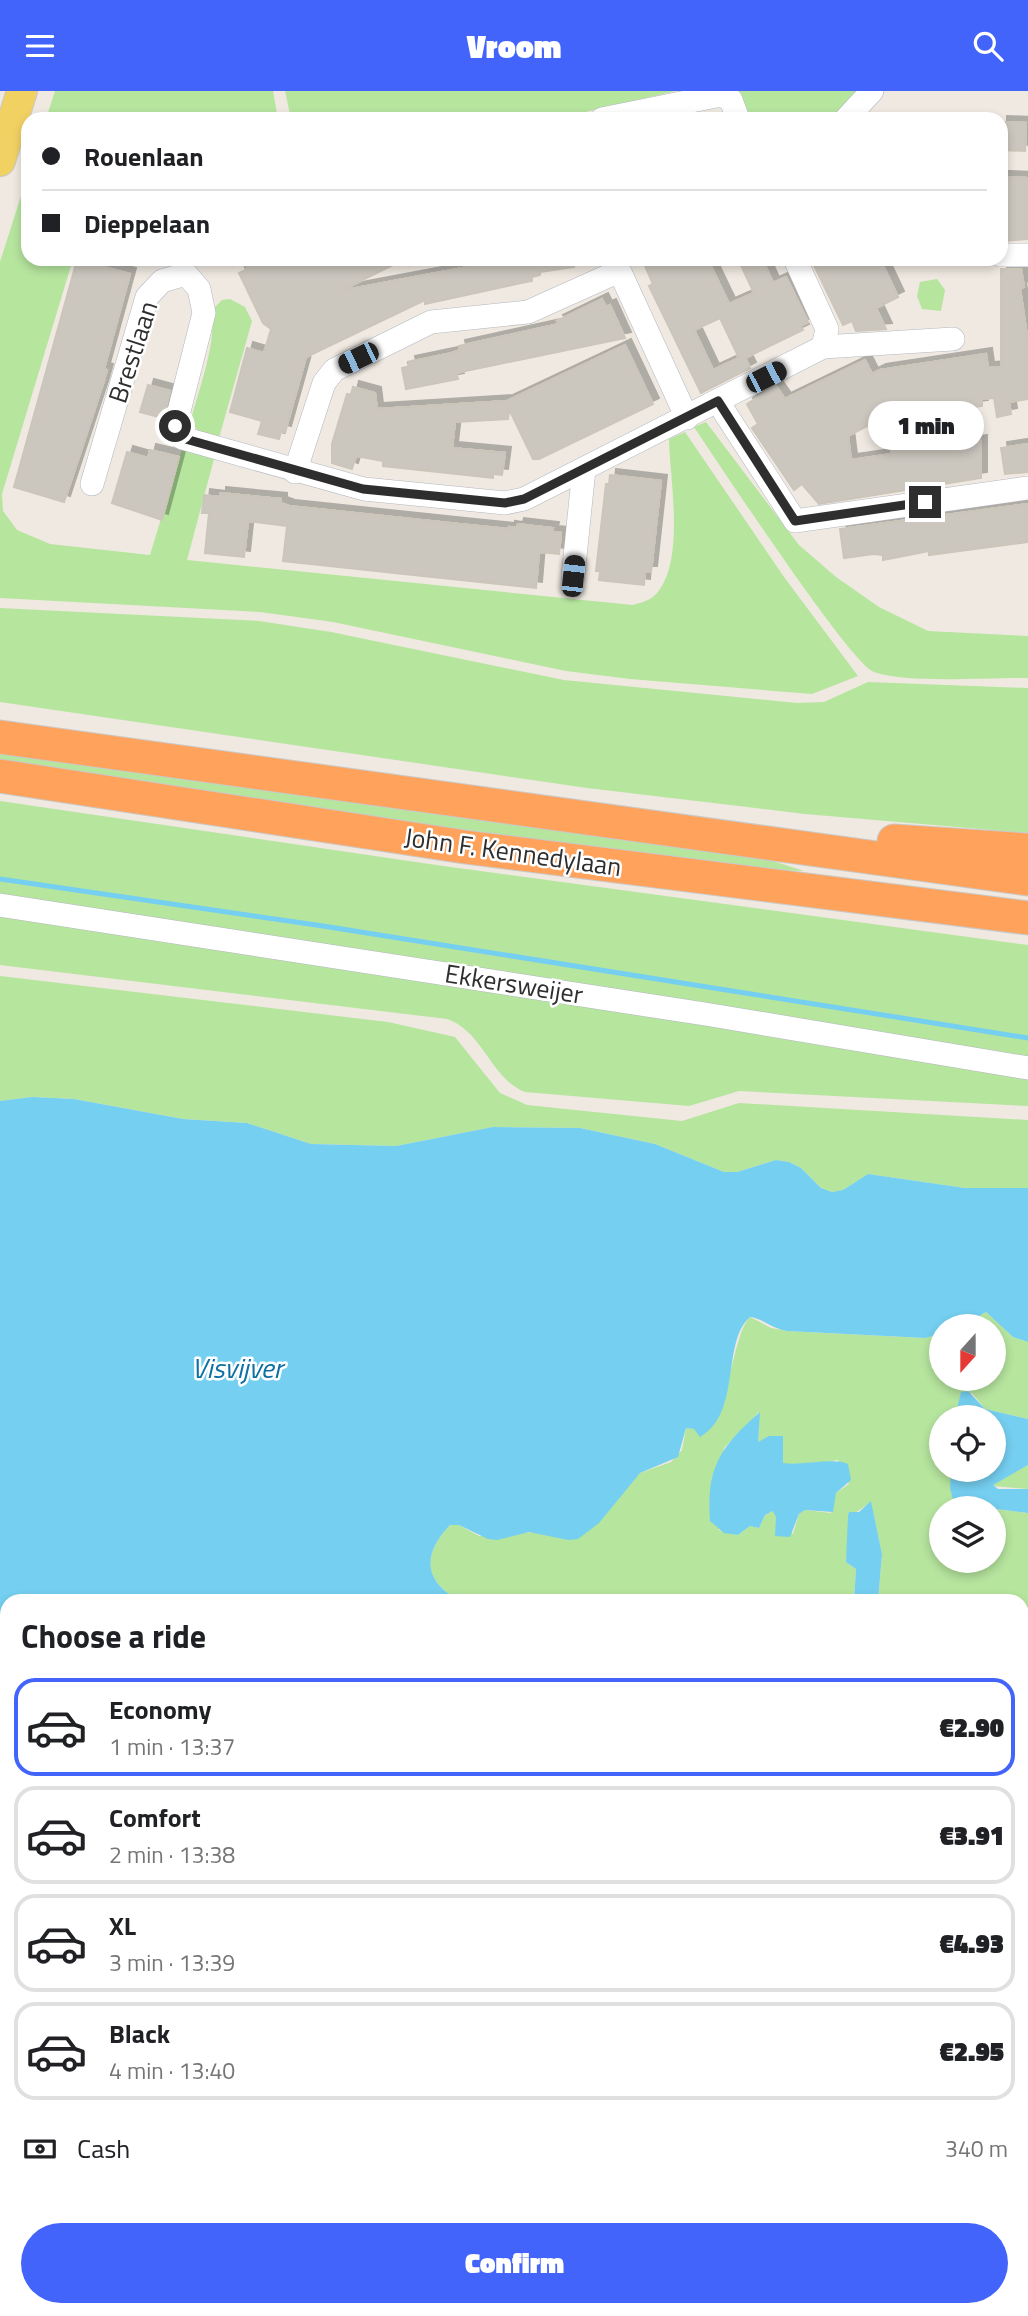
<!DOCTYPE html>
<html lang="en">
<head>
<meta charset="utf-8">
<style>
  :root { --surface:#fff; --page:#f6f6f6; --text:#202124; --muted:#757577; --line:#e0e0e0; --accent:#4264fb }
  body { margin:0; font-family:"Titillium Web",sans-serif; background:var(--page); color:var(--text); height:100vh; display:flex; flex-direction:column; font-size:26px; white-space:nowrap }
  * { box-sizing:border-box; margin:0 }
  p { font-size:23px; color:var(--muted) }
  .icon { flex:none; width:38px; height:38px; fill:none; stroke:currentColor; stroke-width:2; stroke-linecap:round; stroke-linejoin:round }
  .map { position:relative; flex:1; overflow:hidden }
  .sheet { position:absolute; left:0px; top:1503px; width:1029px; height:723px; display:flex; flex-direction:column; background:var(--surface); border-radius:21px 21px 0 0; box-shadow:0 4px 10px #0003 }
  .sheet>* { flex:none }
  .hud { position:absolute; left:21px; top:21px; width:987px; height:154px; border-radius:21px; box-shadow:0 4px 10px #0003; display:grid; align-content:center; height:154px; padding:0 21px; background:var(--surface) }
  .needle { width:46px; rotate:201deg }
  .controls { position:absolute; left:929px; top:1223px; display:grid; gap:14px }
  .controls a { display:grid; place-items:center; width:77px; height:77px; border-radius:50%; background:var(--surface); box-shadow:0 4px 10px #0003; font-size:35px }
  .end { position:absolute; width:32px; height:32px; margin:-16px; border:9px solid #2e2e2e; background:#fff; box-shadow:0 0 0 4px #fff }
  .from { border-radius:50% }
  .bubble { position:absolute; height:49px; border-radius:24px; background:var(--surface); box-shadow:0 4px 10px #0003; font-size:23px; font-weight:800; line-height:49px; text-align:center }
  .car { position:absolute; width:21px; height:42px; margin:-21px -10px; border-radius:9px; box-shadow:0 0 5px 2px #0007; background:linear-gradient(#222 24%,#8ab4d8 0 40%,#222 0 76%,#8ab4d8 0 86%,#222 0) }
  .hud b { display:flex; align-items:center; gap:24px; height:66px; font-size:26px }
  .hud b+b { border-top:2px solid var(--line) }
  .hud i { width:18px; height:18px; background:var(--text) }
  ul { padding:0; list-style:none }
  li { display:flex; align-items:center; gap:21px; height:98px; margin:0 14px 10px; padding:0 7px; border:4px solid var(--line); border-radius:21px }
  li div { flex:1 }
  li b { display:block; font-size:26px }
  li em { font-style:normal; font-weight:800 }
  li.on { border-color:var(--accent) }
  li>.icon { width:63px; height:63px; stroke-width:1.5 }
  h2 { padding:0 21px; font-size:32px; line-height:84px }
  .pay { display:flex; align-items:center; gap:18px; height:77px; padding:0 21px; font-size:26px }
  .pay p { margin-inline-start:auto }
  .action { display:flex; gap:14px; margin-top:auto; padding:14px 21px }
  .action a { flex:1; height:80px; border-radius:42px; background:var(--accent); color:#fff; font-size:28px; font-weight:800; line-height:80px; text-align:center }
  header { display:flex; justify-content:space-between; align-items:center; height:91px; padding:0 21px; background:var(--accent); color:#fff; font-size:32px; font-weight:800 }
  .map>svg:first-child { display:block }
  .industrial { fill:#e3e1e8 }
  .green { fill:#b6e59e; fill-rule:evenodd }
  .water { fill:#75cff0 }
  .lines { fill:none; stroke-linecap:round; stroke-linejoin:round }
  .stream { stroke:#75cff0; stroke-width:5 }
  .building { fill:#cbc7bf; stroke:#cbc5ba; stroke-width:2; fill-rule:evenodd; filter:url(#shadow) }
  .minor-casing { stroke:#b4b7c1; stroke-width:24 }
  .major-casing { stroke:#c9c9c9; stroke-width:32 }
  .highway-casing { stroke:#c9c9c9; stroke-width:35 }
  .minor { stroke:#fff; stroke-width:23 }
  .major { stroke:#f2d163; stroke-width:30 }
  .highway { stroke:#ffa35c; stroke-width:33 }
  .route { stroke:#2e2e2e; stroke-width:9 }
  .labels { text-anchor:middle; stroke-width:5; stroke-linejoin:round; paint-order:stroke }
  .street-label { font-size:26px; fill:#2e2e2e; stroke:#fff }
  .water-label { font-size:28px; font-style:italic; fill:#0d6fa3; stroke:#fff }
</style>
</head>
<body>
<header><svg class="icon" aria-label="menu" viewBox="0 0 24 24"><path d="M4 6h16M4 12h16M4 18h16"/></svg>Vroom<svg class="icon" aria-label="search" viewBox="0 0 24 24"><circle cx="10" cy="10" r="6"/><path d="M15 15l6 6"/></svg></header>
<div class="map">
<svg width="1028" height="2225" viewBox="0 0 1028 2225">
  <defs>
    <filter id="shadow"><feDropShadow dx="6" dy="-6" stdDeviation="0" flood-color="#0004"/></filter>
  </defs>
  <rect width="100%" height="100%" fill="#efe9e1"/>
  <polygon class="industrial" points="0,2146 7,2147 7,2219 387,2219 386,2225 0,2225"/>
  <g class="green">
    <polygon points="55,0 273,0 278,28 46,28"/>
    <polygon points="285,0 676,0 555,28 291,28"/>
    <polygon points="726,0 864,0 837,28 744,28"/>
    <path d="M28,83V168H73L2,403L3,420L17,439L50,453L150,464L182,358L214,368L187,469L633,514C644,511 654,508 660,498C684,463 670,389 669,348L685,341L784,486L858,585L812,603L630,588L566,580L333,531L260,521L0,507V171Z"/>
    <polygon points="937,188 945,199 941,220 922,218 917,205 920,191"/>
    <path d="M230,208L245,216L252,230L219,347L200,341L190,332C198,301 218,249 211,220L222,209Z"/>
    <path d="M706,331L799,454L836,486L879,516L928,540L1028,545V587C988,586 908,593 874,581C851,574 717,370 694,336Z"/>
    <polygon points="0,517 259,530 331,541 564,589 797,612 824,611 868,591 1028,597 1028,742 805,723 587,697 0,611"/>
    <polygon points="0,658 745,761 804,780 746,778 449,740 0,673"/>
    <polygon points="0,710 443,775 1028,854 1028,969 0,805"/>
    <path d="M0,822L1028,983V1015L739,1000L689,1015L525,1001C490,987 484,941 447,928L0,874Z"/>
    <polygon points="0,885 388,931 455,946 500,1002 527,1014 682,1030 739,1012 1028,1029 1028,1097 965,1097 868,1083 843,1099 832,1101 821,1097 801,1077 789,1071 776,1069 737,1081 724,1081 655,1053 580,1037 493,1036 396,1055 311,1053 247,1032 183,1028 74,1008 32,1006 0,1010"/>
    <path d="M986,1221L1013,1246L1028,1251V1328L985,1318L972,1302L956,1318L955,1326H942V1379H951L950,1384L971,1415L993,1417L942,1418V1470H994V1418L1028,1422V1567L1022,1566V1510H878L882,1463L871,1411L855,1422L846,1471L856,1478L854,1510H461C423,1491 422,1463 450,1434H459L479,1445L535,1441L568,1449L640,1382L671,1371L682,1359L686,1337L694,1338L720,1322C728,1300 737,1237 750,1226L771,1237L787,1240L925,1247L941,1243L942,1288H994V1236L961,1235ZM759,1321L758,1351L783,1345V1373L804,1375L838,1369L849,1393L836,1402L831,1422L805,1419L799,1423L793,1443L773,1420L765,1424L759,1437L750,1435L738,1444L719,1439L724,1357Z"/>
    <polygon points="1028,1374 1028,1398 993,1395 997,1390"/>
    <polygon points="1028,1642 1028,2059 1022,2056 1022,1644"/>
    <polygon points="1022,2095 1028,2100 1028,2225 937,2225 941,2219 1022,2219"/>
  </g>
  <g class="water">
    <path d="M32,1006L74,1008L183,1028L247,1032L311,1053L396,1055L493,1036L580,1037L655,1053L724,1081H737L776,1069L789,1071L801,1077L821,1097L832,1101L843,1099L868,1083L965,1097H1028V1251L1013,1246L986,1221L961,1235L942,1236L941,1243L925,1247L787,1240C772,1238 762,1227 750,1226C721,1251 742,1322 700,1346L694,1338L686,1337L678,1366L640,1382L599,1432L578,1448L568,1449L529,1441L497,1449L488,1448L459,1434H450C422,1463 423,1491 461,1510H7V2085H0V1010Z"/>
    <polygon points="968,1300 985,1318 1028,1328 1028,1374 993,1394 998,1398 1028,1398 1028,1422 971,1415 953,1409 950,1397 951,1379 994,1379 994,1326 955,1326 961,1301"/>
    <path d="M760,1321L758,1351L769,1345H783V1372C802,1375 834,1366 848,1373L851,1389L836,1402L833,1421L805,1419L799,1423L790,1446L775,1445L776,1426L773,1420L765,1424L759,1437L750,1435L738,1444L724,1442L710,1430C706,1377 720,1356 760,1321Z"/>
    <polygon points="871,1410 882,1463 878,1510 854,1510 856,1478 846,1471 848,1425 849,1421 859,1421"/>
    <polygon points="394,2219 469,2219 470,2223 479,2219 562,2219 550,2225 393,2225"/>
    <polygon points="721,2219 846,2219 833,2225 712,2225"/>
  </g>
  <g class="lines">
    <g class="stream">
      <polyline points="0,788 323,835 1028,947"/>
      <polyline points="1022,1644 1028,1642"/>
      <polyline points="0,2141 7,2141"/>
    </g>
  </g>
  <g class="building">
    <polygon points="1001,31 1026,32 1025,60 1001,59"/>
    <polygon points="1003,86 1028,87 1028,148 1001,150"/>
    <polygon points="259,168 405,168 340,200 484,173 483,168 573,168 574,176 540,181 540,184 532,186 532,190 521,192 425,213 425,209 306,266 285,341 281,340 279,348 258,343 262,330 230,321 247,257 264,262 271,238 263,232 239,182 248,178 246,174"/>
    <path d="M642,168H698L702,177L710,173L729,213L754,202L738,168H762L773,192L786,186L808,231L800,235L803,239L745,267L750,277L701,302L649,195L653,193ZM720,227L739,267L713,279L694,239Z"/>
    <polygon points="811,168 880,168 898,206 876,217 886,238 856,240 852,230 843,234"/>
    <polygon points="77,169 130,183 104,278 107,279 103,293 64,411 14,396"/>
    <path d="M1001,178H1021L1024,196L1020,197L1028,252V308L1009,311L1011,323L997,326L994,307L982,308V315L941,321L945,349L955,348L958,354L981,350V387L819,413L802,393L794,399L752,337L758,333L747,313L776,295L785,308L865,269L872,283L880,279L986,263L988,277L1001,276ZM886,325L892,363L851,369L848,345Z"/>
    <polygon points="602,208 606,216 610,214 625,247 456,282 458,288 406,298 402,277 410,275 409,271 452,262 460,259 459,255 559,233 557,230"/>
    <polygon points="625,254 653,313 539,368 533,368 509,318 508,328 455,331 452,357 505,362 502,384 493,383 493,387 383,375 383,370 356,365 352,378 332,372 332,353 347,303 351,304 353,296 375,302 377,318 507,310"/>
    <polygon points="148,294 170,300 163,327 140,321"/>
    <polygon points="1028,353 1028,381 1005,383 1001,357"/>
    <polygon points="150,359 179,366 162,429 112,412 127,361 148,367"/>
    <polygon points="610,384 661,390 651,481 645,481 644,494 599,489 600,480 596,480 606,393 609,393"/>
    <polygon points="220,402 281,408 281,412 289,415 469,434 509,438 509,436 517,437 518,433 553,437 552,441 561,442 559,463 539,461 536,497 283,470 287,435 248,430 244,466 205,462 209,422 202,422 204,404 220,406"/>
    <polygon points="1028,413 1028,451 929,464 929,460 883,469 883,464 873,463 844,467 840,438"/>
  </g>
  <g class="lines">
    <g class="minor-casing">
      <g id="minor">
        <polyline points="602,28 721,4 731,9 738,28"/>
        <polyline points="846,28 872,0"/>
        <polyline points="1001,164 1028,164"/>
        <polyline points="614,168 687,327"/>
        <polyline points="823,256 953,248"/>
        <polyline points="718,311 795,430 1028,397"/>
        <polyline points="295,381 324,292 334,279 431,231 528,221 617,181"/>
        <polyline points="92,393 147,206 162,190 186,183 199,198 204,222 175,336 182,347 364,398 505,412 524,408 823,256 827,238 795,168"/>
        <polyline points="573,485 584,378"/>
        <polyline points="0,814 705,923 1028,977"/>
      </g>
    </g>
    <g class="major-casing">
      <polyline id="major" points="0,70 22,0"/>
    </g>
    <g class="highway-casing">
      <g id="highway">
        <polyline points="0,646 1028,788"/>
        <polyline points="0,685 465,756 1028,827"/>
        <polyline points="894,750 1028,759"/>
      </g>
    </g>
    <use href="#minor" class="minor"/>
    <use href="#major" class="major"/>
    <use href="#highway" class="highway"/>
  </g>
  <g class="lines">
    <polyline class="route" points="175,335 182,347 363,398 505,412 524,408 718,310 795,430 925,411"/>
  </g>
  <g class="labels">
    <g class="street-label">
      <text transform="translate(133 261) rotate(-72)" y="9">Brestlaan</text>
      <text transform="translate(513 761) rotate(8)" y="9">John F. Kennedylaan</text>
      <text transform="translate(514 893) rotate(9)" y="9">Ekkersweijer</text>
    </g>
    <g class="water-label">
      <text x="237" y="1287">Visvijver</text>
    </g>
  </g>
</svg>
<div class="controls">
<a><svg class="needle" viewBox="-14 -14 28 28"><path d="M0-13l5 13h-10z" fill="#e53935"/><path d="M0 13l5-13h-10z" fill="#757577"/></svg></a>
<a><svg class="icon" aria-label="locate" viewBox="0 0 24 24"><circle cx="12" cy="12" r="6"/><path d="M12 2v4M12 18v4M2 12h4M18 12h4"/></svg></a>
<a><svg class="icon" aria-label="layers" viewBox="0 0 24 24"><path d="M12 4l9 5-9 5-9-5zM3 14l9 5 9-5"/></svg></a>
</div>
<i class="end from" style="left:175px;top:335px"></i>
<i class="end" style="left:925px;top:411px"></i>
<div class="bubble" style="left:868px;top:310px;width:116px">1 min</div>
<i class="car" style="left:358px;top:267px;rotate:244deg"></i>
<i class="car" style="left:766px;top:286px;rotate:63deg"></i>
<i class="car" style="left:573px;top:485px;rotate:6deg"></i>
<div class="hud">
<b><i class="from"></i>Rouenlaan</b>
<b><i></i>Dieppelaan</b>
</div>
<section class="sheet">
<h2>Choose a ride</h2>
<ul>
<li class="on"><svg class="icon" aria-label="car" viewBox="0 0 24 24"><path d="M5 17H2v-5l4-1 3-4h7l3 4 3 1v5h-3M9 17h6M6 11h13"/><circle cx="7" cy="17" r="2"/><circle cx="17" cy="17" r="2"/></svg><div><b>Economy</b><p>1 min · 13:37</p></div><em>€2.90</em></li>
<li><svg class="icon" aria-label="car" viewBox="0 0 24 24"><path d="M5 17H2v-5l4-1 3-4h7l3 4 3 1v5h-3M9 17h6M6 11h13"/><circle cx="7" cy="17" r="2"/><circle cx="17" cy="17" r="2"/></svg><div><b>Comfort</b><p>2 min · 13:38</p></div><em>€3.91</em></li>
<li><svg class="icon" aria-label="car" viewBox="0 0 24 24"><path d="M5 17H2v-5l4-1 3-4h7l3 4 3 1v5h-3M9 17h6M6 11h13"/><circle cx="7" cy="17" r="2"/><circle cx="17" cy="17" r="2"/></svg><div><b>XL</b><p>3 min · 13:39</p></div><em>€4.93</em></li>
<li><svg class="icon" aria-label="car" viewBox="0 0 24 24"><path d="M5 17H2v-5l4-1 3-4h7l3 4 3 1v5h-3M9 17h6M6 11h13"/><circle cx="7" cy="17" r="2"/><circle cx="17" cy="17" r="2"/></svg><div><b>Black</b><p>4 min · 13:40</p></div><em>€2.95</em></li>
</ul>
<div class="pay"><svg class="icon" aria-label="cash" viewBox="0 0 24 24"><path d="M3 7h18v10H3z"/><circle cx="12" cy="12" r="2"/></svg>Cash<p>340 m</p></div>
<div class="action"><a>Confirm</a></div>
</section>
</div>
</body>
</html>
